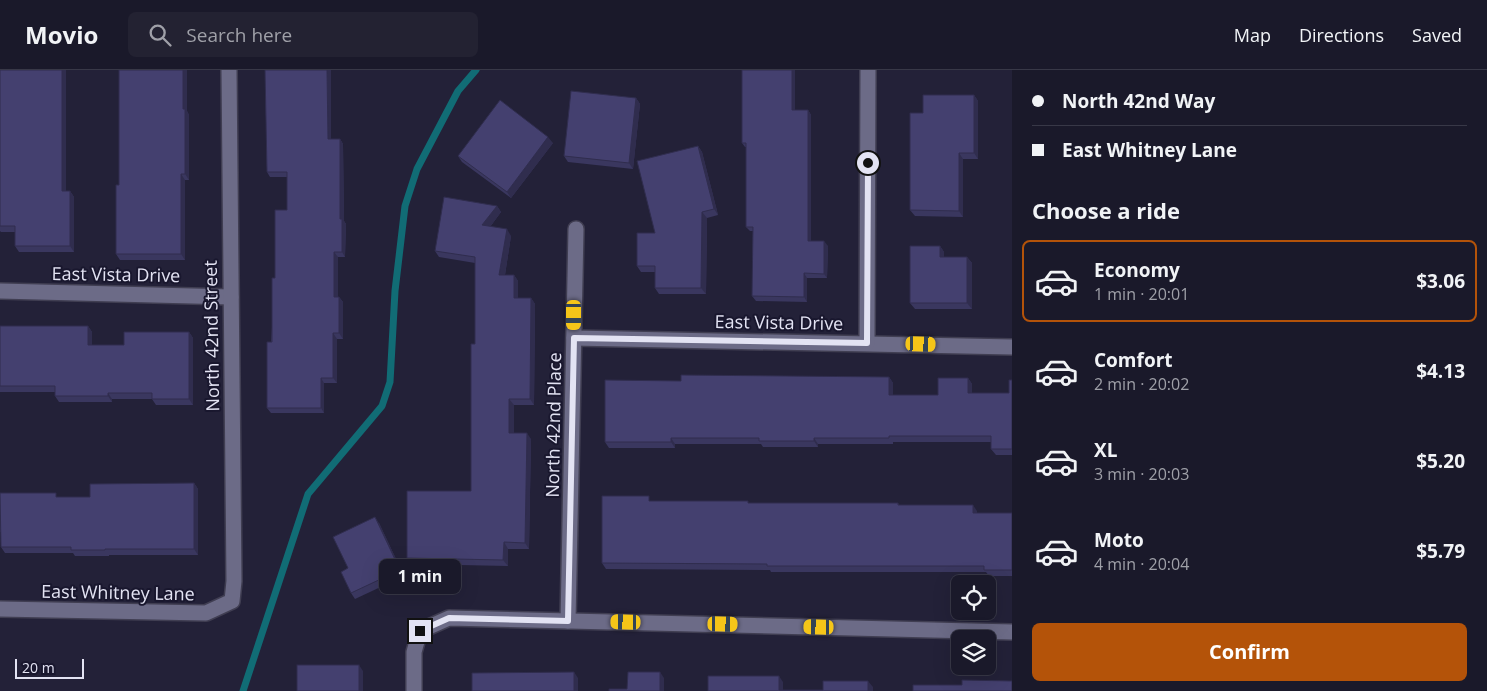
<!DOCTYPE html>
<html lang="en">
<head>
<meta charset="utf-8">
<style>
  :root { --surface:#1a192a; --page:#232232; --text:#f1f3f6; --muted:#9fa0a8; --line:#383847; --accent:#b45309 }
  body { margin:0; font-family:"Open Sans",sans-serif; background:var(--page); color:var(--text); height:100vh; display:flex; flex-direction:column; font-size:19px; white-space:nowrap }
  * { box-sizing:border-box; margin:0 }
  p { font-size:16px; color:var(--muted) }
  .icon { flex:none; width:28px; height:28px; fill:none; stroke:currentColor; stroke-width:2; stroke-linecap:round; stroke-linejoin:round }
  .map { position:relative; flex:1; overflow:hidden }
  .panel { display:flex; flex-direction:column; background:var(--surface); width:475px }
  .panel>* { flex:none }
  .hud { display:grid; align-content:center; height:110px; padding:0 20px; background:var(--surface) }
  .tools { position:absolute; left:951px; top:505px; display:grid; gap:10px }
  .tools a { display:grid; place-items:center; width:45px; height:45px; border-radius:8px; background:var(--surface); box-shadow:0 5px 20px #0002,0 0 0 1px var(--line); font-size:25px }
  .scale { position:absolute; left:15px; bottom:12px; width:69px; box-sizing:border-box; padding-left:5px; border:2px solid #e3e3f3; border-top:0; font-size:14px; line-height:18px; white-space:nowrap; color:#e3e3f3; -webkit-text-stroke:4px #19172e; paint-order:stroke }
  .end { position:absolute; width:22px; height:22px; margin:-11px; border:6px solid #e3e3f3; background:#111; box-shadow:0 0 0 2px #111 }
  .from { border-radius:50% }
  .bubble { position:absolute; height:35px; border-radius:8px; background:var(--surface); box-shadow:0 5px 20px #0002,0 0 0 1px var(--line); font-size:16px; font-weight:700; line-height:35px; text-align:center }
  .car { position:absolute; width:15px; height:30px; margin:-15px -8px; border-radius:6px; box-shadow:0 0 4px 1px #0007; background:linear-gradient(#f5c518 24%,#345 0 40%,#f5c518 0 76%,#345 0 86%,#f5c518 0) }
  .hud b { display:flex; align-items:center; gap:18px; height:48px; font-size:19px }
  .hud b+b { border-top:1px solid var(--line) }
  .hud i { width:12px; height:12px; background:var(--text) }
  ul { padding:0; list-style:none }
  li { display:flex; align-items:center; gap:15px; height:82px; margin:0 10px 8px; padding:0 10px; border:2px solid transparent; border-radius:8px }
  li div { flex:1 }
  li b { display:block; font-size:19px }
  li em { font-style:normal; font-weight:700 }
  li.selected { border-color:var(--accent) }
  li>.icon { width:45px; height:45px; stroke-width:1.5 }
  h2 { padding:0 20px; font-size:22px; line-height:60px }
  .cta { display:flex; gap:10px; margin-top:auto; padding:10px 20px }
  .cta a { flex:1; height:58px; border-radius:8px; background:var(--accent); color:#fff; font-size:20px; font-weight:700; line-height:58px; text-align:center }
  header { display:flex; align-items:center; gap:30px; box-sizing:border-box; height:70px; padding:0 25px; background:var(--surface); border-bottom:1px solid var(--line) }
  header strong { font-size:24px }
  nav { display:flex; gap:28px; margin-inline-start:auto; font-size:18px }
  .search { width:350px; height:45px; background:var(--page); display:flex; align-items:center; gap:12px; box-sizing:border-box; padding:0 18px; border-radius:8px; color:var(--muted); font-size:19px }
  main { display:flex; flex:1; min-height:0 }
  .map>svg:first-child { display:block }
  .lines { fill:none; stroke-linecap:round; stroke-linejoin:round }
  .stream { stroke:#116c75; stroke-width:7 }
  .street-casing { stroke:#403e52; stroke-width:18 }
  .street { stroke:#6c6b87; stroke-width:15 }
  .wall { fill:#3a375f }
  .shaded-wall { fill:#302d4e }
  .building { fill:#44406f; stroke:#302d4e }
  .route { stroke:#e3e3f3; stroke-width:6 }
  .labels { text-anchor:middle; stroke-width:4; stroke-linejoin:round; paint-order:stroke }
  .street-label { font-size:18px; fill:#e3e3f3; stroke:#19172e }
</style>
</head>
<body>
<header>
<strong>Movio</strong>
<div class="search"><svg class="icon" aria-label="search" viewBox="0 0 24 24"><circle cx="10" cy="10" r="6"/><path d="M15 15l6 6"/></svg>Search here</div>
<nav><a>Map</a><a>Directions</a><a>Saved</a></nav>
</header>
<main>
<div class="map">
<svg width="1012" height="621" viewBox="0 0 1012 621">
  <rect width="100%" height="100%" fill="#232138"/>
  <g class="lines">
    <polyline class="stream" points="243,621 308,424 382,336 390,312 395,221 405,136 417,99 458,21 476,0"/>
    <g class="street-casing">
      <g id="street">
        <polyline points="0,221 231,227"/>
        <polyline points="574,268 1012,277"/>
        <polyline points="867,273 868,0"/>
        <polyline points="0,539 206,543 232,531 234,511 229,0"/>
        <polyline points="568,551 576,159"/>
        <polyline points="414,621 414,582 420,561 449,548 1012,562"/>
      </g>
    </g>
    <use href="#street" class="street"/>
  </g>
  <g class="wall">
    <polygon points="0,0 66,0 66,121 70,121 74,127 74,182 19,182 15,176 15,162 1,162 0,161"/>
    <polygon points="187,0 187,41 189,45 189,110 185,110 185,190 120,190 116,184 119,115"/>
    <polygon points="265,0 331,0 331,69 340,69 343,74 344,151 346,154 345,187 338,187 338,227 339,227 343,232 343,269 337,269 337,313 324,313 324,343 271,343 267,338 275,208 287,140 287,107 270,107 267,102"/>
    <polygon points="795,0 795,40 808,40 811,45 811,171 828,176 827,208 807,208 807,232 756,231 752,226 753,161 750,161 746,157 746,77 745,77 742,73"/>
    <polygon points="974,25 978,31 978,89 963,89 963,147 915,146 910,140"/>
    <polygon points="636,28 640,34 633,99 568,92 564,86"/>
    <polygon points="553,73 511,128 462,92 458,86"/>
    <polygon points="698,76 702,82 718,145 707,148 706,224 659,224 655,218 655,202 641,202 637,196 655,163"/>
    <polygon points="497,136 501,142 490,157 511,166 505,205 514,205 518,211 518,228 531,228 535,234 534,335 514,335 514,363 531,369 529,479 508,479 508,496 411,494 407,488 471,421 475,274 475,193 439,187 435,181"/>
    <polygon points="940,176 944,182 944,187 967,187 972,193 972,239 915,239 910,233"/>
    <polygon points="0,256 88,256 92,262 92,275 124,275 189,262 193,268 193,335 156,335 152,329 112,329 112,332 59,332 55,326 55,322 0,322"/>
    <polygon points="889,307 893,313 893,325 938,325 968,308 972,314 972,323 1009,323 1012,310 1012,385 996,385 991,379 991,372 893,372 893,374 818,374 818,377 763,377 761,374 675,374 675,378 609,378 605,372 681,311"/>
    <polygon points="194,413 198,419 198,485 109,485 109,486 75,486 73,483 5,483 1,477 1,462 0,462 0,423 58,427 90,427"/>
    <polygon points="652,431 749,433 898,433 899,435 977,441 977,443 1012,443 1012,506 989,506 986,502 771,502 770,500 606,499 602,493"/>
    <polygon points="379,453 404,506 355,529 351,523 348,498"/>
  </g>
  <g class="shaded-wall">
    <polygon points="62,0 66,0 66,127 62,121"/>
    <polygon points="183,0 187,0 187,41 189,45 189,110 185,104 183,39"/>
    <polygon points="327,0 331,0 331,75 328,69"/>
    <polygon points="792,0 795,0 795,45 792,40"/>
    <polygon points="974,25 978,31 978,89 974,83"/>
    <polygon points="636,28 640,34 633,99 629,93"/>
    <polygon points="808,40 811,45 811,176 808,171"/>
    <polygon points="548,67 553,73 511,128 507,122"/>
    <polygon points="340,69 343,74 344,151 346,154 345,187 342,182 340,149"/>
    <polygon points="698,76 702,82 718,145 714,139"/>
    <polygon points="959,83 963,89 963,147 959,141"/>
    <polygon points="181,104 185,110 185,190 181,184"/>
    <polygon points="70,121 74,127 74,182 70,176"/>
    <polygon points="497,136 501,142 487,161 482,155"/>
    <polygon points="702,142 707,148 706,224 701,218"/>
    <polygon points="507,159 511,166 504,211 499,205"/>
    <polygon points="824,171 828,176 827,208 824,204"/>
    <polygon points="940,176 944,182 944,193 940,187"/>
    <polygon points="334,182 338,187 338,232 334,227"/>
    <polygon points="967,187 972,193 972,239 967,233"/>
    <polygon points="804,203 807,208 807,232 804,227"/>
    <polygon points="514,205 518,211 518,234 514,228"/>
    <polygon points="339,227 343,232 343,269 339,263"/>
    <polygon points="531,228 535,234 534,335 530,329"/>
    <polygon points="88,256 92,262 92,281 88,275"/>
    <polygon points="189,262 193,268 193,335 189,329"/>
    <polygon points="333,263 337,269 337,313 333,308"/>
    <polygon points="889,307 893,313 893,331 889,325"/>
    <polygon points="321,308 324,313 324,343 321,338"/>
    <polygon points="968,308 972,314 972,329 968,323"/>
    <polygon points="108,323 112,329 112,332 108,326"/>
    <polygon points="509,329 514,335 514,369 509,363"/>
    <polygon points="527,363 531,369 529,479 525,473"/>
    <polygon points="671,368 675,374 675,378 671,372"/>
    <polygon points="814,368 818,374 818,377 814,371"/>
    <polygon points="194,413 198,419 198,485 194,479"/>
    <polygon points="973,435 977,441 977,449 973,443"/>
    <polygon points="375,447 379,453 404,506 400,500"/>
    <polygon points="504,472 508,479 508,496 503,490"/>
    <polygon points="359,595 363,601 363,621 359,621"/>
    <polygon points="574,602 578,608 578,621 574,621"/>
    <polygon points="660,602 664,608 664,621 660,621"/>
    <polygon points="779,606 783,612 783,621 779,620"/>
    <polygon points="868,611 873,617 873,621 868,621"/>
  </g>
  <g class="building">
    <polygon points="0,0 62,0 62,121 70,121 70,176 15,176 15,156 0,156"/>
    <polygon points="119,0 183,0 183,39 185,39 185,104 181,104 181,184 116,184 116,115 119,115"/>
    <polygon points="265,0 327,0 328,69 340,69 340,149 342,149 342,182 334,182 334,227 339,227 339,263 333,263 333,308 321,308 321,338 267,338 267,272 272,272 272,208 275,208 275,140 287,140 287,102 267,102"/>
    <polygon points="742,0 792,0 792,40 808,40 808,171 824,171 824,204 804,203 804,227 752,226 753,157 746,157 746,73 742,73"/>
    <polygon points="571,21 636,28 629,93 564,86"/>
    <polygon points="923,25 974,25 974,83 959,83 959,141 910,140 910,43 923,43"/>
    <polygon points="500,30 548,67 507,122 458,86"/>
    <polygon points="698,76 714,139 702,142 701,218 655,218 655,196 637,196 637,163 655,163 637,91"/>
    <polygon points="444,127 497,136 482,155 507,159 499,205 514,205 514,228 531,228 530,329 509,329 509,363 527,363 525,473 504,472 503,490 407,488 407,421 471,421 471,274 475,274 475,187 435,181"/>
    <polygon points="910,176 940,176 940,187 967,187 967,233 910,233"/>
    <polygon points="0,256 88,256 88,275 124,275 124,262 189,262 189,329 152,329 152,323 108,323 108,326 55,326 55,316 0,316"/>
    <polygon points="681,305 889,307 889,325 938,325 938,308 968,308 968,323 1009,323 1009,310 1012,310 1012,379 991,379 991,366 889,366 889,368 814,368 814,371 759,371 759,368 671,368 671,372 605,372 605,310 681,311"/>
    <polygon points="194,413 194,479 105,479 105,480 71,480 71,477 1,477 0,423 56,423 56,427 90,427 90,414"/>
    <polygon points="602,426 649,426 649,431 748,431 748,433 898,433 898,435 973,435 973,443 1012,443 1012,500 984,500 984,496 767,496 767,494 602,493"/>
    <polygon points="375,447 400,500 351,523 341,502 348,498 333,467"/>
    <rect x="297" y="595" width="62" height="26"/>
    <polygon points="574,602 574,621 472,621 472,603"/>
    <polygon points="628,602 660,602 660,621 609,621 609,619 627,619"/>
    <polygon points="708,606 779,606 779,620 823,620 823,611 868,611 868,621 708,621"/>
    <polygon points="962,610 1012,611 1012,621 913,621 913,615 962,615"/>
  </g>
  <g class="lines">
    <polyline class="route" points="420,561 449,548 568,551 574,268 867,273 868,93"/>
  </g>
  <g class="labels">
    <g class="street-label">
      <text transform="translate(116 205) rotate(1)" y="6">East Vista Drive</text>
      <text transform="translate(779 253) rotate(1)" y="6">East Vista Drive</text>
      <text transform="translate(212 266) rotate(-91)" y="6">North 42nd Street</text>
      <text transform="translate(554 355) rotate(-89)" y="6">North 42nd Place</text>
      <text transform="translate(118 523) rotate(1)" y="6">East Whitney Lane</text>
    </g>
  </g>
</svg>
<div class="tools">
<a><svg class="icon" aria-label="locate" viewBox="0 0 24 24"><circle cx="12" cy="12" r="6"/><path d="M12 2v4M12 18v4M2 12h4M18 12h4"/></svg></a>
<a><svg class="icon" aria-label="layers" viewBox="0 0 24 24"><path d="M12 4l9 5-9 5-9-5zM3 14l9 5 9-5"/></svg></a>
</div>
<div class="scale">20 m</div>
<i class="end from" style="left:868px;top:93px"></i>
<i class="end" style="left:420px;top:561px"></i>
<div class="bubble" style="left:379px;top:489px;width:82px">1 min</div>
<i class="car" style="left:574px;top:245px;rotate:180deg"></i>
<i class="car" style="left:921px;top:274px;rotate:92deg"></i>
<i class="car" style="left:626px;top:552px;rotate:271deg"></i>
<i class="car" style="left:723px;top:554px;rotate:91deg"></i>
<i class="car" style="left:819px;top:557px;rotate:271deg"></i>
</div>
<section class="panel">
<div class="hud">
<b><i class="from"></i>North 42nd Way</b>
<b><i></i>East Whitney Lane</b>
</div>
<h2>Choose a ride</h2>
<ul>
<li class="selected"><svg class="icon" aria-label="car" viewBox="0 0 24 24"><path d="M5 17H2v-5l4-1 3-4h7l3 4 3 1v5h-3M9 17h6M6 11h13"/><circle cx="7" cy="17" r="2"/><circle cx="17" cy="17" r="2"/></svg><div><b>Economy</b><p>1 min · 20:01</p></div><em>$3.06</em></li>
<li><svg class="icon" aria-label="car" viewBox="0 0 24 24"><path d="M5 17H2v-5l4-1 3-4h7l3 4 3 1v5h-3M9 17h6M6 11h13"/><circle cx="7" cy="17" r="2"/><circle cx="17" cy="17" r="2"/></svg><div><b>Comfort</b><p>2 min · 20:02</p></div><em>$4.13</em></li>
<li><svg class="icon" aria-label="car" viewBox="0 0 24 24"><path d="M5 17H2v-5l4-1 3-4h7l3 4 3 1v5h-3M9 17h6M6 11h13"/><circle cx="7" cy="17" r="2"/><circle cx="17" cy="17" r="2"/></svg><div><b>XL</b><p>3 min · 20:03</p></div><em>$5.20</em></li>
<li><svg class="icon" aria-label="car" viewBox="0 0 24 24"><path d="M5 17H2v-5l4-1 3-4h7l3 4 3 1v5h-3M9 17h6M6 11h13"/><circle cx="7" cy="17" r="2"/><circle cx="17" cy="17" r="2"/></svg><div><b>Moto</b><p>4 min · 20:04</p></div><em>$5.79</em></li>
</ul>
<div class="cta"><a>Confirm</a></div>
</section>
</main>
</body>
</html>
